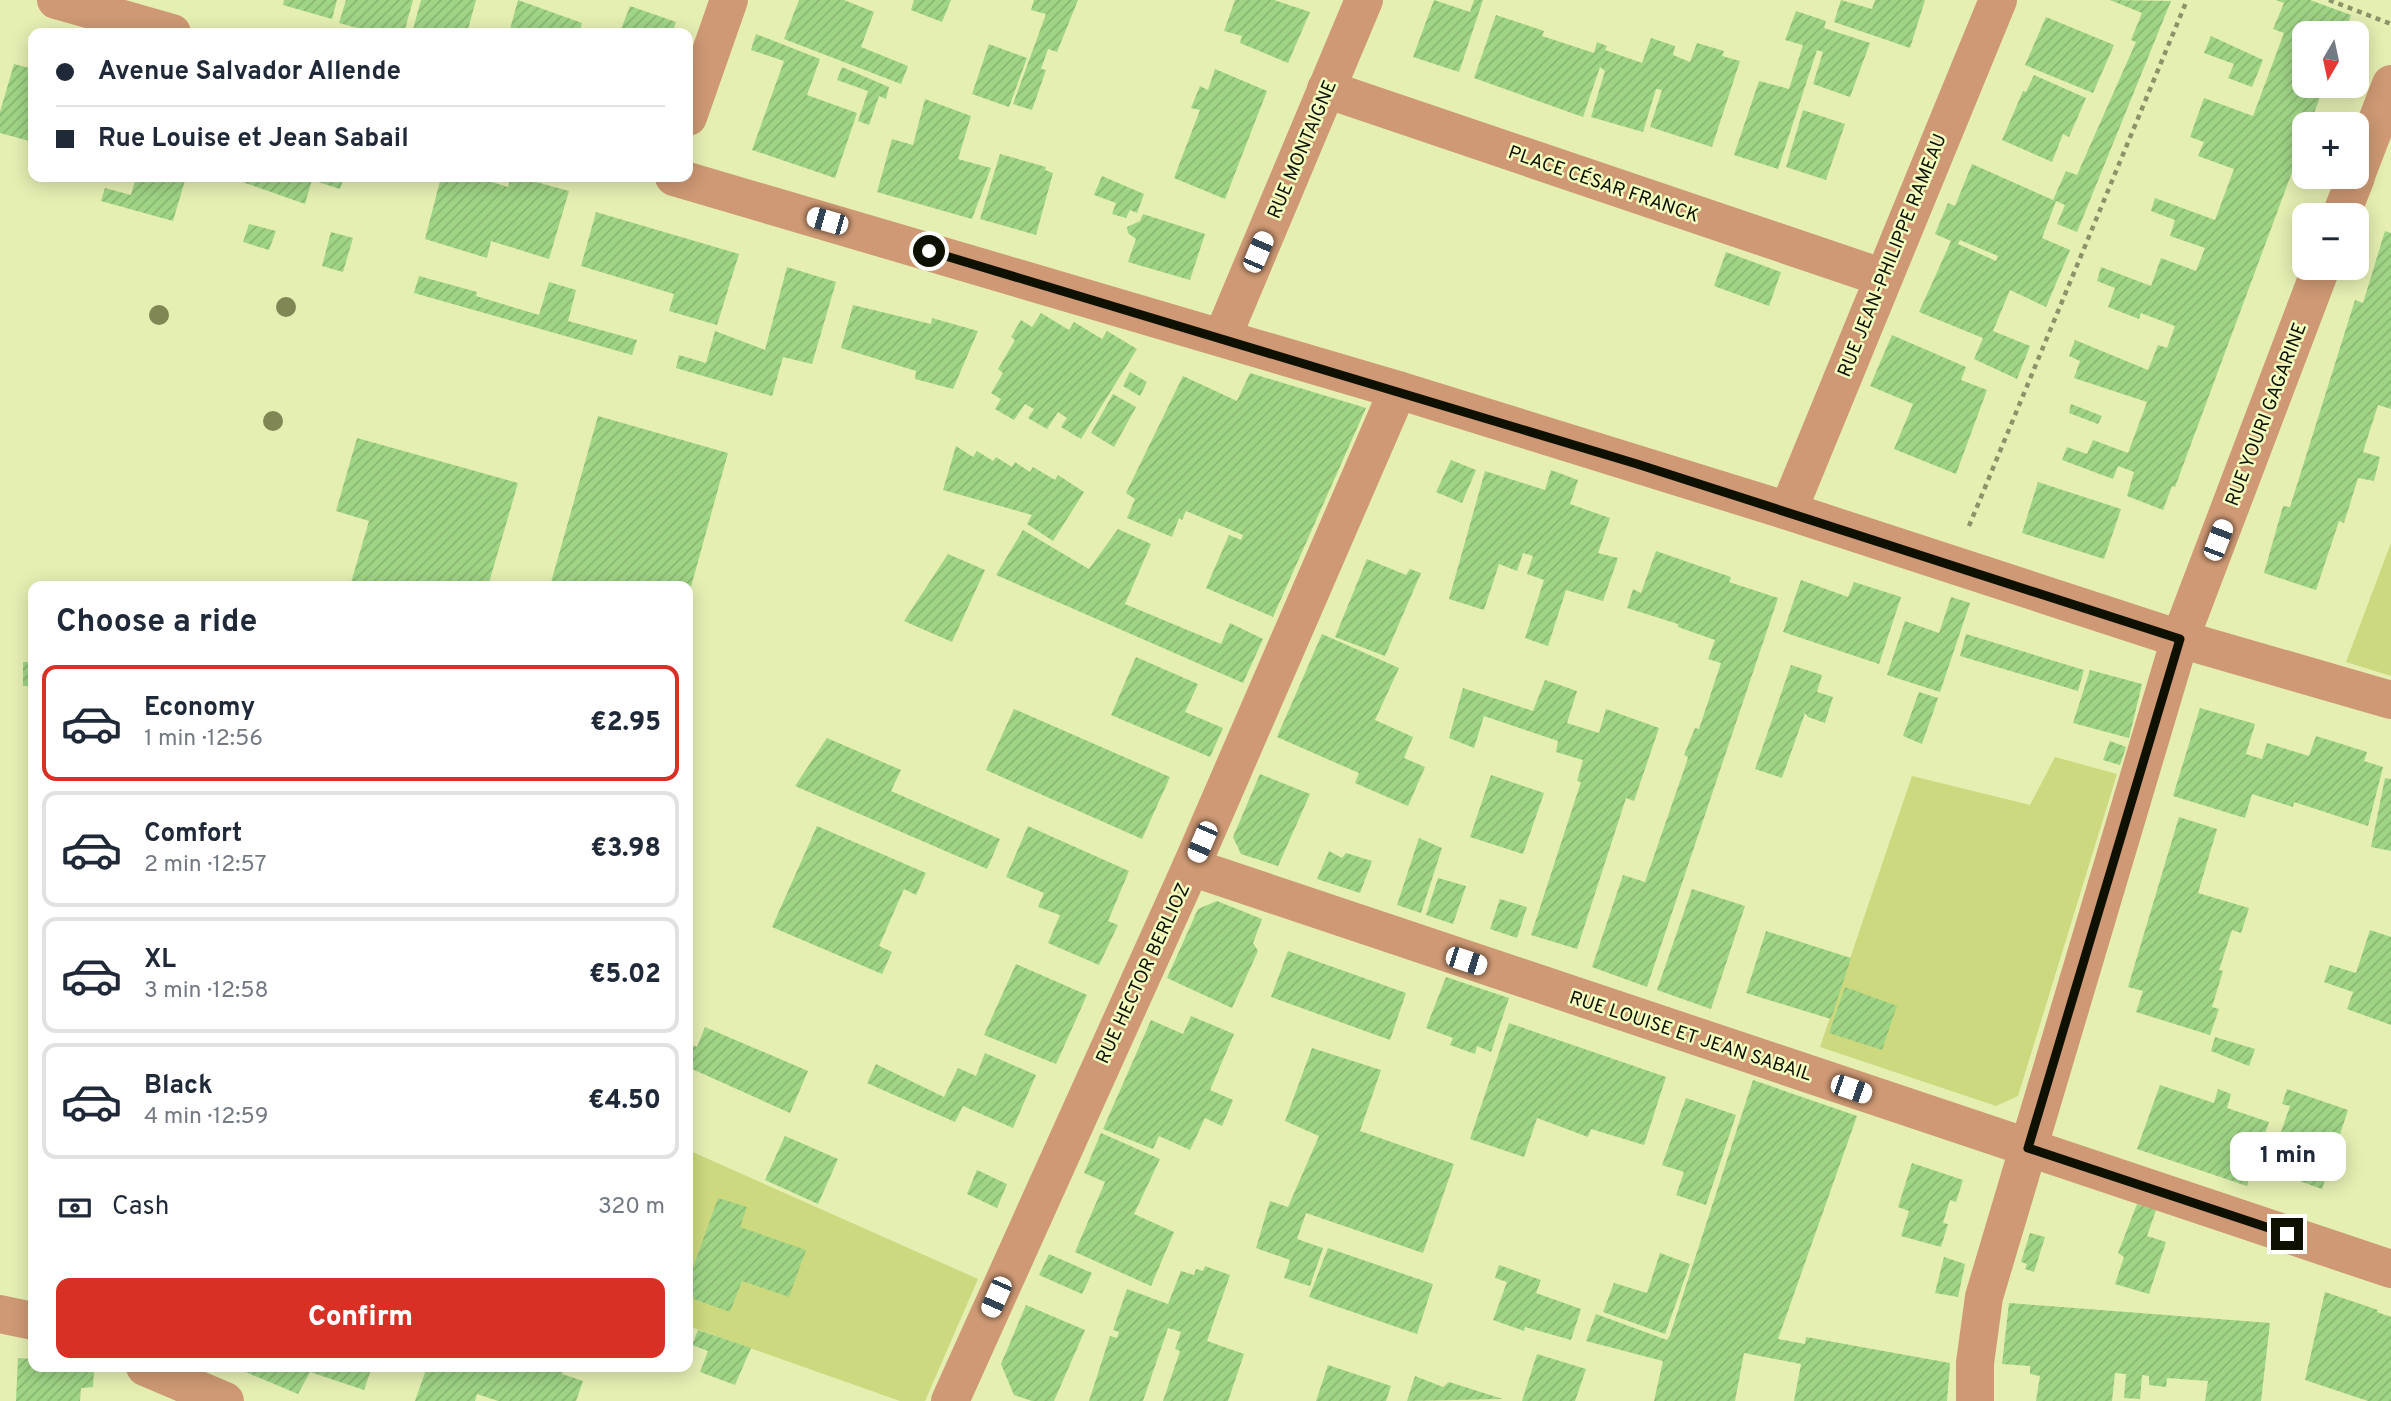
<!DOCTYPE html>
<html lang="en">
<head>
<meta charset="utf-8">
<style>
  :root { --surface:#fff; --page:#f6f6f7; --text:#1f2937; --muted:#747a83; --line:#e0e1e3; --accent:#d93025 }
  body { margin:0; font-family:Overpass,sans-serif; background:var(--page); color:var(--text); height:100vh; display:flex; flex-direction:column; font-size:26px; white-space:nowrap }
  * { box-sizing:border-box; margin:0 }
  p { font-size:23px; color:var(--muted) }
  .icon { flex:none; width:38px; height:38px; fill:none; stroke:currentColor; stroke-width:2; stroke-linecap:round; stroke-linejoin:round }
  .map { position:relative; flex:1; overflow:hidden }
  .drawer { position:absolute; left:28px; top:581px; width:665px; height:791px; display:flex; flex-direction:column; background:var(--surface); border-radius:14px; box-shadow:0 4px 18px #0003 }
  .drawer>* { flex:none }
  .hud { position:absolute; left:28px; top:28px; width:665px; height:154px; border-radius:14px; box-shadow:0 4px 18px #0003; display:grid; align-content:center; height:154px; padding:0 28px; background:var(--surface) }
  .needle { width:46px; rotate:189deg }
  .fabs { position:absolute; left:2292px; top:21px; display:grid; gap:14px }
  .fabs a { display:grid; place-items:center; width:77px; height:77px; border-radius:14px; background:var(--surface); box-shadow:0 4px 18px #0003; font-size:35px }
  .end { position:absolute; width:32px; height:32px; margin:-16px; border:9px solid #0f1100; background:#fff; box-shadow:0 0 0 4px #fff }
  .from { border-radius:50% }
  .bubble { position:absolute; height:49px; border-radius:14px; background:var(--surface); box-shadow:0 4px 18px #0003; font-size:23px; font-weight:800; line-height:49px; text-align:center }
  .car { position:absolute; width:21px; height:42px; margin:-21px -10px; border-radius:9px; box-shadow:0 0 5px 2px #0007; background:linear-gradient(#fff 24%,#345 0 40%,#fff 0 76%,#345 0 86%,#fff 0) }
  .hud b { display:flex; align-items:center; gap:24px; height:66px; font-size:26px }
  .hud b+b { border-top:2px solid var(--line) }
  .hud i { width:18px; height:18px; background:var(--text) }
  ul { padding:0; list-style:none }
  li { display:flex; align-items:center; gap:21px; height:116px; margin:0 14px 10px; padding:0 14px; border:4px solid var(--line); border-radius:14px }
  li div { flex:1 }
  li b { display:block; font-size:26px }
  li em { font-style:normal; font-weight:800 }
  li.on { border-color:var(--accent) }
  li>.icon { width:63px; height:63px; stroke-width:1.5 }
  h2 { padding:0 28px; font-size:32px; line-height:84px }
  .pay { display:flex; align-items:center; gap:18px; height:77px; padding:0 28px; font-size:26px }
  .pay p { margin-inline-start:auto }
  .primary-button { display:flex; gap:14px; margin-top:auto; padding:14px 28px }
  .primary-button a { flex:1; height:80px; border-radius:14px; background:var(--accent); color:#fff; font-size:28px; font-weight:800; line-height:80px; text-align:center }
  .map>svg:first-child { display:block }
  .garden { fill:#ccd97e }
  .building { fill:url(#building-hatch); fill-rule:evenodd }
  .lines { fill:none; stroke-linecap:round; stroke-linejoin:round }
  .path { stroke:#8d9369; stroke-width:4.5; stroke-dasharray:5 5; stroke-linecap:butt }
  .minor { stroke:#ce9974; stroke-width:38 }
  .tree { fill:#808654 }
  .route { stroke:#0f1100; stroke-width:9 }
  .labels { text-anchor:middle; stroke-width:5; stroke-linejoin:round; paint-order:stroke }
  .street-label { font-size:19px; fill:#0f1100; stroke:#f2fdbf }
</style>
</head>
<body>
<div class="map">
<svg width="2391" height="1401" viewBox="0 0 2391 1401">
  <defs>
    <pattern id="building-hatch" width="6" height="6" patternUnits="userSpaceOnUse" patternTransform="scale(1.75)"><rect width="6" height="6" fill="#a0d586"/><path d="M-1 1l2-2M0 6l6-6M5 7l2-2" fill="none" stroke="#89b672"/></pattern>
  </defs>
  <rect width="100%" height="100%" fill="#e5efb2"/>
  <g class="garden">
    <polygon points="2391,543 2391,676 2346,662"/>
    <polygon points="2055,757 2117,774 2018,1096 1996,1106 1820,1047 1912,776 2030,805"/>
    <polygon points="688,1150 978,1279 925,1401 900,1401 688,1326"/>
  </g>
  <g class="building">
    <polygon points="284,0 337,0 332,19 283,5"/>
    <polygon points="346,0 413,0 404,33 376,33 339,23"/>
    <polygon points="421,0 476,0 467,33 412,33"/>
    <polygon points="518,0 582,23 579,33 509,33"/>
    <polygon points="799,0 844,0 874,12 861,47 908,66 901,84 784,39"/>
    <polygon points="914,0 951,0 942,22 911,10"/>
    <polygon points="1034,0 1078,0 1057,52 1048,49 1041,69 1046,70 1032,110 1013,104 1046,14 1031,10"/>
    <polygon points="1235,0 1274,0 1310,12 1288,63 1240,43 1242,36 1224,31"/>
    <polygon points="1434,0 1470,12 1474,0 1483,0 1459,72 1413,57"/>
    <polygon points="1841,0 1872,9 1875,0 1925,0 1910,48 1834,22"/>
    <path d="M2110,0L2171,1L2077,232L2057,224L2065,205L2056,201L2042,238L2070,250L2046,307L2010,290L1993,331L2030,346L2017,379L1974,359L1983,338L1919,312L1951,241L1935,234L1948,203L1955,206L1972,164L2053,200L2066,171L2077,175L2136,42L2131,40L2142,13ZM1960,240L1998,256L1996,261L1958,244Z"/>
    <polygon points="2276,0 2310,0 2351,15 2344,33 2305,33 2305,86 2324,86 2310,124 2305,124 2305,138 2291,175 2175,487 2172,486 2163,510 2127,496 2134,472 2118,466 2113,479 2062,460 2067,447 2087,454 2093,440 2128,453 2147,402 2074,378 2080,361 2069,356 2075,340 2148,370 2158,345 2167,348 2175,326 2141,313 2139,319 2108,307 2115,288 2097,281 2101,267 2151,286 2161,258 2196,271 2205,248 2170,236 2175,220 2151,211 2155,198 2215,220 2234,169 2198,156 2204,142 2190,137 2204,98 2253,116 2284,33 2273,29 2284,3"/>
    <polygon points="630,6 676,22 672,33 620,32"/>
    <polygon points="1796,11 1826,21 1824,28 1870,43 1850,97 1813,84 1823,52 1817,50 1778,169 1734,155 1759,81 1789,89 1803,45 1785,40"/>
    <polygon points="1496,15 1544,31 1542,36 1594,53 1597,42 1607,46 1605,50 1642,63 1651,38 1675,46 1673,55 1690,62 1697,43 1724,51 1722,56 1740,61 1712,147 1650,127 1662,90 1656,89 1643,132 1591,117 1605,71 1600,67 1583,117 1474,78"/>
    <polygon points="2046,17 2114,45 2093,93 2025,65"/>
    <polygon points="756,34 820,59 807,95 857,113 835,178 752,150 784,61 751,50"/>
    <polygon points="2211,36 2263,60 2252,87 2228,78 2234,64 2204,53"/>
    <polygon points="989,44 1027,58 1009,107 972,94"/>
    <polygon points="14,64 33,69 33,142 0,133 0,112"/>
    <polygon points="842,67 889,87 886,99 879,96 869,125 858,121 868,91 837,80"/>
    <polygon points="1215,69 1267,91 1225,199 1174,178 1200,110 1191,108 1200,86 1208,90"/>
    <polygon points="2034,75 2086,98 2069,137 2063,134 2052,162 2002,140 2023,91 2026,92"/>
    <polygon points="925,99 971,116 958,159 991,168 972,219 877,192 892,139 913,145"/>
    <polygon points="1803,110 1845,124 1826,180 1786,167"/>
    <polygon points="1000,154 1046,167 1045,170 1053,173 1036,235 980,219"/>
    <polygon points="1102,176 1144,194 1137,213 1130,210 1126,218 1112,214 1116,203 1094,195"/>
    <polygon points="136,177 158,182 159,177 186,177 173,221 101,201 105,188 131,195"/>
    <polygon points="228,177 344,177 340,189 312,180 305,204"/>
    <polygon points="441,177 476,177 508,187 511,177 518,177 569,191 549,259 491,241 487,258 425,239"/>
    <polygon points="596,212 739,254 717,325 669,311 674,294 581,266"/>
    <polygon points="1143,214 1205,234 1190,280 1128,262 1136,239 1128,233 1127,227 1140,221"/>
    <polygon points="249,224 276,231 269,250 243,242"/>
    <polygon points="2385,231 2391,233 2391,409 2378,405 2363,452 2380,457 2374,481 2358,478 2344,523 2339,521 2316,590 2264,573 2283,506 2290,507 2355,300 2363,303"/>
    <polygon points="331,232 353,238 343,272 322,266"/>
    <polygon points="1726,252 1781,272 1769,306 1714,286"/>
    <polygon points="787,267 836,282 812,364 783,357 772,396 676,368 679,355 706,363 715,331 765,350"/>
    <polygon points="419,276 477,292 476,296 539,315 549,282 576,290 568,321 637,340 632,355 414,293"/>
    <polygon points="853,305 931,324 932,318 978,331 953,389 915,379 916,371 841,348"/>
    <polygon points="1041,313 1069,330 1074,322 1102,339 1107,331 1137,349 1081,439 1061,427 1067,418 1058,412 1047,429 1028,418 1034,409 1025,404 1014,420 995,409 1001,399 991,393 1003,373 998,369 1015,340 1011,337 1021,320 1032,327"/>
    <polygon points="1892,335 1966,367 1961,380 1987,390 1956,474 1894,449 1913,404 1870,386"/>
    <polygon points="1130,372 1147,382 1140,396 1123,386"/>
    <polygon points="1250,373 1366,408 1273,617 1206,588 1229,535 1241,540 1243,535 1186,511 1182,520 1179,518 1172,537 1127,518 1135,499 1126,493 1183,376 1237,401"/>
    <polygon points="1113,394 1136,407 1114,447 1091,433"/>
    <polygon points="2071,404 2102,416 2098,424 2069,413"/>
    <polygon points="598,416 728,453 689,594 688,586 550,586"/>
    <polygon points="357,438 518,483 488,586 350,586 369,521 336,511"/>
    <polygon points="956,446 973,457 977,451 993,461 996,457 1012,467 1015,462 1030,472 1033,467 1055,480 1058,475 1084,492 1053,541 1027,524 1032,515 943,490"/>
    <polygon points="1451,460 1476,470 1462,503 1436,492"/>
    <polygon points="1551,470 1578,480 1570,504 1610,518 1598,553 1618,558 1603,601 1566,590 1548,646 1525,638 1544,580 1527,574 1533,556 1523,553 1517,571 1499,564 1484,610 1449,599 1485,471 1545,490"/>
    <polygon points="2038,482 2121,509 2104,559 2022,533"/>
    <polygon points="1118,529 1151,544 1125,604 1221,644 1230,623 1263,639 1243,683 996,575 1023,530 1089,569"/>
    <polygon points="1656,551 1731,577 1729,582 1778,598 1647,987 1592,967 1623,875 1645,882 1687,761 1688,757 1684,755 1695,728 1699,729 1721,663 1708,659 1715,640 1678,627 1678,624 1627,608 1633,589 1641,593"/>
    <polygon points="948,554 985,570 952,642 904,621"/>
    <polygon points="1367,559 1406,575 1410,569 1421,573 1385,656 1335,637"/>
    <polygon points="1801,580 1848,597 1854,582 1901,597 1879,664 1783,632"/>
    <polygon points="1951,597 1970,603 1940,692 1887,675 1905,621 1939,633"/>
    <polygon points="1322,634 1399,668 1375,720 1413,737 1404,758 1425,767 1408,806 1355,783 1359,773 1277,737"/>
    <polygon points="1966,634 2084,670 2078,691 1960,656"/>
    <polygon points="1136,657 1198,684 1185,712 1223,728 1210,757 1111,715"/>
    <rect x="23" y="662" width="10" height="24"/>
    <polygon points="1791,665 1822,675 1817,692 1833,697 1825,723 1808,717 1805,713 1782,778 1755,769"/>
    <polygon points="2090,670 2142,684 2129,738 2073,723"/>
    <polygon points="1545,680 1577,691 1567,723 1599,733 1606,709 1659,728 1634,801 1626,798 1577,949 1531,935 1581,782 1577,781 1583,760 1556,752 1558,741 1484,716 1474,748 1449,738 1463,688 1533,711"/>
    <polygon points="1919,692 1938,698 1922,744 1903,736"/>
    <polygon points="2200,708 2255,724 2246,754 2262,759 2267,743 2309,756 2316,736 2367,752 2364,761 2383,767 2368,826 2294,802 2293,807 2252,794 2245,818 2173,796"/>
    <polygon points="1014,709 1170,777 1142,839 986,770"/>
    <polygon points="827,738 901,770 891,791 1000,839 987,869 795,786"/>
    <polygon points="2110,741 2126,747 2120,765 2103,760"/>
    <polygon points="1260,774 1310,794 1278,866 1241,854 1233,837"/>
    <polygon points="1491,775 1544,793 1523,854 1470,837"/>
    <polygon points="2385,778 2391,779 2391,851 2371,847"/>
    <polygon points="2179,817 2217,829 2198,893 2249,908 2241,933 2232,930 2219,970 2223,971 2212,1007 2219,1009 2210,1035 2136,1012 2143,991 2128,987"/>
    <polygon points="817,826 926,873 916,895 904,889 879,946 892,952 882,974 772,927"/>
    <polygon points="1028,826 1129,871 1108,921 1118,925 1099,965 1048,943 1060,915 1038,907 1044,893 1006,877"/>
    <polygon points="1419,838 1442,848 1421,913 1397,905"/>
    <polygon points="1329,851 1342,858 1346,853 1372,861 1360,893 1317,879"/>
    <polygon points="1438,878 1466,886 1453,924 1426,915"/>
    <polygon points="1692,889 1745,906 1711,1009 1657,990"/>
    <polygon points="1500,899 1527,907 1517,938 1490,929"/>
    <polygon points="1217,901 1262,919 1253,943 1258,951 1232,1008 1167,978 1198,909"/>
    <polygon points="2370,930 2391,937 2391,1025 2347,1009 2353,992 2324,982 2330,965 2356,973"/>
    <polygon points="1766,931 1851,958 1831,1019 1746,993"/>
    <polygon points="1288,951 1406,993 1390,1040 1271,997"/>
    <polygon points="1016,964 1087,995 1056,1064 984,1035"/>
    <polygon points="1446,977 1509,998 1491,1052 1477,1046 1475,1054 1450,1045 1453,1038 1426,1028"/>
    <polygon points="1845,987 1897,1006 1882,1050 1829,1033"/>
    <polygon points="1191,1016 1234,1034 1210,1090 1233,1100 1222,1126 1205,1118 1190,1150 1159,1136 1153,1149 1103,1129 1151,1020 1183,1034"/>
    <polygon points="1509,1023 1666,1077 1644,1145 1591,1129 1588,1137 1537,1118 1524,1157 1470,1139"/>
    <polygon points="705,1027 808,1071 790,1113 692,1069 688,1085 688,1043 697,1047"/>
    <polygon points="2215,1037 2255,1049 2249,1066 2211,1051"/>
    <polygon points="1312,1048 1381,1070 1360,1131 1454,1164 1423,1253 1306,1213 1297,1239 1323,1248 1310,1286 1284,1278 1290,1260 1256,1248 1270,1201 1288,1207 1319,1136 1285,1121"/>
    <polygon points="985,1053 1036,1075 1013,1128 963,1106 955,1122 867,1083 876,1064 944,1097 958,1068 976,1076"/>
    <polygon points="1753,1080 1857,1116 1778,1339 1805,1344 1806,1337 1950,1363 1947,1401 1794,1401 1801,1364 1744,1353 1735,1401 1654,1401 1663,1361 1586,1341 1596,1314 1667,1340 1670,1335"/>
    <polygon points="2160,1085 2214,1103 2218,1089 2231,1094 2227,1108 2269,1122 2247,1186 2137,1149"/>
    <polygon points="2287,1089 2348,1110 2322,1189 2268,1170 2290,1106 2282,1104"/>
    <polygon points="1686,1098 1736,1115 1706,1205 1676,1195 1684,1172 1662,1165"/>
    <polygon points="1101,1133 1160,1159 1134,1214 1174,1232 1151,1286 1075,1252 1105,1182 1084,1173"/>
    <polygon points="785,1136 838,1159 818,1204 765,1180"/>
    <polygon points="1912,1163 1963,1180 1956,1202 1950,1200 1943,1223 1948,1224 1941,1247 1901,1236 1909,1211 1898,1207"/>
    <polygon points="977,1170 1007,1184 997,1208 967,1194"/>
    <polygon points="718,1198 747,1207 740,1227 806,1250 789,1297 742,1281 730,1312 688,1297 688,1282"/>
    <polygon points="2137,1204 2156,1210 2147,1236 2166,1242 2149,1294 2115,1284 2124,1257 2118,1253"/>
    <polygon points="2030,1233 2045,1237 2034,1272 2025,1269 2027,1264 2021,1262"/>
    <polygon points="1328,1248 1433,1284 1417,1334 1309,1297"/>
    <polygon points="1660,1253 1690,1264 1665,1334 1603,1312 1614,1283 1647,1293"/>
    <polygon points="1049,1254 1092,1273 1082,1294 1039,1275"/>
    <polygon points="1944,1257 1965,1264 1958,1297 1935,1293"/>
    <polygon points="1499,1265 1541,1280 1536,1293 1581,1309 1571,1340 1525,1327 1524,1331 1493,1320 1507,1282 1495,1278"/>
    <polygon points="1205,1266 1230,1275 1207,1341 1244,1354 1228,1401 1163,1401 1180,1351 1175,1349 1181,1332 1168,1328 1143,1401 1089,1401 1110,1336 1117,1338 1119,1332 1113,1330 1127,1289 1168,1304 1181,1271 1194,1275 1196,1269 1203,1271"/>
    <polygon points="2325,1292 2378,1310 2377,1312 2391,1317 2391,1401 2368,1401 2305,1380"/>
    <polygon points="2009,1303 2270,1323 2261,1401 2205,1401 2208,1381 2167,1378 2166,1387 2149,1385 2149,1376 2142,1375 2140,1399 2124,1398 2126,1374 2115,1373 2112,1401 2036,1401 2040,1376 2030,1374 2030,1366 2002,1364"/>
    <polygon points="1026,1305 1085,1330 1054,1401 1032,1401 1014,1395 1001,1364"/>
    <polygon points="698,1330 751,1348 735,1385 700,1372 708,1351 692,1345"/>
    <polygon points="1537,1354 1586,1369 1575,1401 1522,1401"/>
    <polygon points="18,1358 33,1359 33,1367 87,1367 94,1370 93,1387 81,1388 80,1401 16,1401"/>
    <polygon points="1328,1365 1391,1386 1386,1401 1316,1401"/>
    <polygon points="245,1367 372,1367 364,1390 310,1372 298,1394 243,1371"/>
    <polygon points="427,1367 565,1367 562,1374 583,1381 576,1401 498,1401 477,1394 475,1401 415,1401"/>
    <polygon points="1415,1376 1443,1387 1449,1382 1503,1399 1407,1401"/>
  </g>
  <g class="lines">
    <g class="path">
      <polyline points="2329,0 2391,24"/>
      <polyline points="1969,526 2187,0"/>
    </g>
    <g class="minor">
      <polyline points="56,0 172,33"/>
      <polyline points="1326,89 1881,277"/>
      <polyline points="688,117 729,0"/>
      <polyline points="2357,173 2391,84"/>
      <polyline points="674,177 1398,390 1788,511 2180,639 2391,700"/>
      <polyline points="2341,215 2356,177"/>
      <polyline points="1222,338 1364,0"/>
      <polyline points="1788,511 1998,0"/>
      <polyline points="1191,867 2391,1269"/>
      <polyline points="0,1314 33,1321"/>
      <polyline points="145,1367 225,1401"/>
      <polyline points="950,1401 1191,867 1398,390"/>
      <polyline points="1975,1401 1975,1363 1984,1297 2180,639 2321,268"/>
    </g>
  </g>
  <g class="tree">
    <circle cx="286" cy="307" r="10"/>
    <circle cx="159" cy="315" r="10"/>
    <circle cx="273" cy="421" r="10"/>
  </g>
  <g class="lines">
    <polyline class="route" points="929,251 1637,464 2180,639 2028,1148 2287,1234"/>
  </g>
  <g class="labels">
    <g class="street-label">
      <text transform="translate(1301 149) rotate(-67)" y="7">RUE MONTAIGNE</text>
      <text transform="translate(1604 183) rotate(19)" y="7">PLACE CÉSAR FRANCK</text>
      <text transform="translate(1891 255) rotate(-68)" y="7">RUE JEAN-PHILIPPE RAMEAU</text>
      <text transform="translate(2265 414) rotate(-69)" y="7">RUE YOURI GAGARINE</text>
      <text transform="translate(1142 973) rotate(-65)" y="7">RUE HECTOR BERLIOZ</text>
      <text transform="translate(1691 1035) rotate(18)" y="7">RUE LOUISE ET JEAN SABAIL</text>
    </g>
  </g>
</svg>
<div class="fabs">
<a><svg class="needle" viewBox="-14 -14 28 28"><path d="M0-13l5 13h-10z" fill="#e53935"/><path d="M0 13l5-13h-10z" fill="#747a83"/></svg></a>
<a>+</a>
<a>−</a>
</div>
<i class="end from" style="left:929px;top:251px"></i>
<i class="end" style="left:2287px;top:1234px"></i>
<div class="bubble" style="left:2230px;top:1132px;width:116px">1 min</div>
<i class="car" style="left:827px;top:221px;rotate:286deg"></i>
<i class="car" style="left:1258px;top:252px;rotate:23deg"></i>
<i class="car" style="left:2218px;top:540px;rotate:21deg"></i>
<i class="car" style="left:1202px;top:842px;rotate:203deg"></i>
<i class="car" style="left:1466px;top:961px;rotate:108deg"></i>
<i class="car" style="left:1851px;top:1089px;rotate:109deg"></i>
<i class="car" style="left:996px;top:1297px;rotate:204deg"></i>
<div class="hud">
<b><i class="from"></i>Avenue Salvador Allende</b>
<b><i></i>Rue Louise et Jean Sabail</b>
</div>
<section class="drawer">
<h2>Choose a ride</h2>
<ul>
<li class="on"><svg class="icon" aria-label="car" viewBox="0 0 24 24"><path d="M5 17H2v-5l4-1 3-4h7l3 4 3 1v5h-3M9 17h6M6 11h13"/><circle cx="7" cy="17" r="2"/><circle cx="17" cy="17" r="2"/></svg><div><b>Economy</b><p>1 min · 12:56</p></div><em>€2.95</em></li>
<li><svg class="icon" aria-label="car" viewBox="0 0 24 24"><path d="M5 17H2v-5l4-1 3-4h7l3 4 3 1v5h-3M9 17h6M6 11h13"/><circle cx="7" cy="17" r="2"/><circle cx="17" cy="17" r="2"/></svg><div><b>Comfort</b><p>2 min · 12:57</p></div><em>€3.98</em></li>
<li><svg class="icon" aria-label="car" viewBox="0 0 24 24"><path d="M5 17H2v-5l4-1 3-4h7l3 4 3 1v5h-3M9 17h6M6 11h13"/><circle cx="7" cy="17" r="2"/><circle cx="17" cy="17" r="2"/></svg><div><b>XL</b><p>3 min · 12:58</p></div><em>€5.02</em></li>
<li><svg class="icon" aria-label="car" viewBox="0 0 24 24"><path d="M5 17H2v-5l4-1 3-4h7l3 4 3 1v5h-3M9 17h6M6 11h13"/><circle cx="7" cy="17" r="2"/><circle cx="17" cy="17" r="2"/></svg><div><b>Black</b><p>4 min · 12:59</p></div><em>€4.50</em></li>
</ul>
<div class="pay"><svg class="icon" aria-label="cash" viewBox="0 0 24 24"><path d="M3 7h18v10H3z"/><circle cx="12" cy="12" r="2"/></svg>Cash<p>320 m</p></div>
<div class="primary-button"><a>Confirm</a></div>
</section>
</div>
</body>
</html>
